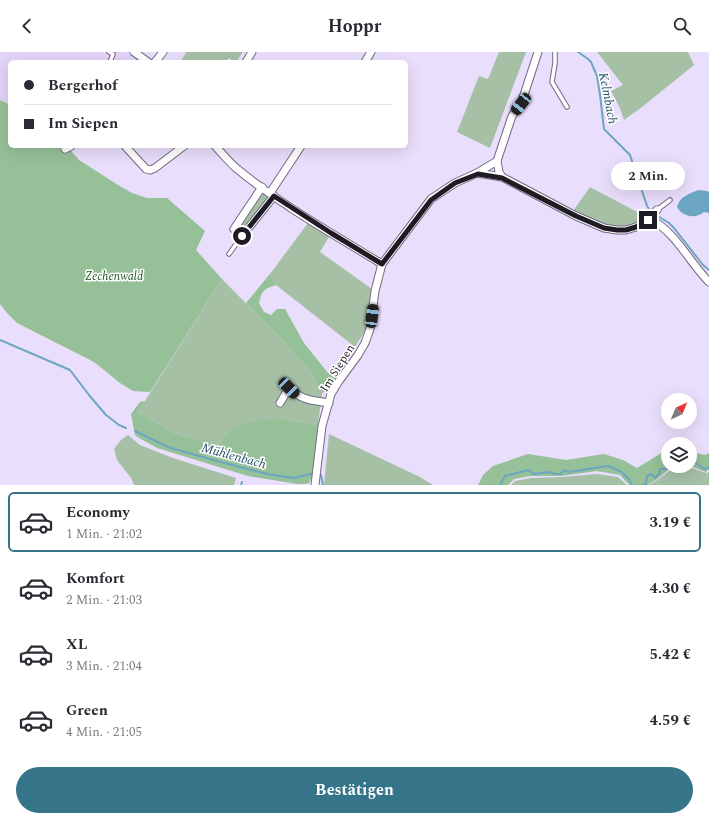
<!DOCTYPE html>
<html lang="de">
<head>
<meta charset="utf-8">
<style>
  :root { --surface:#fff; --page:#f2f2f3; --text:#2b2b33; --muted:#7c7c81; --line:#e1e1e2; --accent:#357489 }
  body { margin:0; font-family:Spectral,serif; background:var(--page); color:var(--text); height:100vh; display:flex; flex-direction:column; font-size:15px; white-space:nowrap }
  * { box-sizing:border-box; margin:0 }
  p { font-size:13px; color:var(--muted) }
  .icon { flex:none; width:22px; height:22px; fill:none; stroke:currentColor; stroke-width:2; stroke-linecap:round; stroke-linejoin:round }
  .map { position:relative; height:433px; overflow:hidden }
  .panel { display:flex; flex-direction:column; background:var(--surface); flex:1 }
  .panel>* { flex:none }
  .banner { position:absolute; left:8px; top:8px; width:400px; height:88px; border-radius:6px; box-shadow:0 4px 16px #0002; display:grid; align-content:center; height:88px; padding:0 16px; background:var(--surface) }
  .needle { width:26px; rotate:44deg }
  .buttons { position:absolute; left:661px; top:341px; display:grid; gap:8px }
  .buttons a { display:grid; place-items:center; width:36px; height:36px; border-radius:50%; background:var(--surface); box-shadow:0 4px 16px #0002; font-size:20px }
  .end { position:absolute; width:18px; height:18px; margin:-9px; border:5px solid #1f1b25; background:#fff; box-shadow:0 0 0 2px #fff }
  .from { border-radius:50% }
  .bubble { position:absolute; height:28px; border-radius:14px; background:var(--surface); box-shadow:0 4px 16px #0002; font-size:13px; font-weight:700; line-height:28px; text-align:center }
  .car { position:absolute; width:12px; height:24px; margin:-12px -6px; border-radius:5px; box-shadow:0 0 3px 1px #0007; background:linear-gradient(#222 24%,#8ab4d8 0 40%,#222 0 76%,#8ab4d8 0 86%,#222 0) }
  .banner b { display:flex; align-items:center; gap:14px; height:38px; font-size:15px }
  .banner b+b { border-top:1px solid var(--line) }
  .banner i { width:10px; height:10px; background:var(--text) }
  ul { padding:7px 0 0; list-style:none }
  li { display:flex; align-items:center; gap:12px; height:60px; margin:0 8px 6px; padding:0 8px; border:2px solid transparent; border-radius:6px }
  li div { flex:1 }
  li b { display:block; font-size:15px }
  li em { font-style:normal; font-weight:700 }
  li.on { border-color:var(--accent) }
  li>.icon { width:36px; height:36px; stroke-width:1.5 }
  .action { display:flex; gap:8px; margin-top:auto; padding:8px 16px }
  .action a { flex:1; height:46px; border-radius:24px; background:var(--accent); color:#fff; font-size:16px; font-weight:700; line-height:46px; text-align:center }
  header { display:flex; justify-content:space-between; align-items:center; height:52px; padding:0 16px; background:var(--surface); font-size:18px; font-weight:700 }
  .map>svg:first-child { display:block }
  .built { fill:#e2d4f8 }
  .green { fill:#a6c0a6 }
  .forest { fill:#96c097 }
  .water { fill:#6da6c2 }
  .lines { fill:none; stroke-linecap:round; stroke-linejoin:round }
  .stream { stroke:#6da6c2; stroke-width:2 }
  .lane-casing { stroke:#736982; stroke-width:5.5 }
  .street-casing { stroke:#736982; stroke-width:9 }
  .lane { stroke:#fff; stroke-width:3.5 }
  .street { stroke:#fff; stroke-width:7 }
  .route { stroke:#1f1b25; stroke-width:5 }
  .labels { text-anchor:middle; stroke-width:3; stroke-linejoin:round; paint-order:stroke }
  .park-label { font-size:12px; font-style:italic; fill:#1a5521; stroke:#fff }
  .street-label { font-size:12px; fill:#1f1b25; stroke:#fff }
  .water-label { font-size:13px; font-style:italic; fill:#1e4d62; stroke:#fff }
</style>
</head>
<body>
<header><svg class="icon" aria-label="back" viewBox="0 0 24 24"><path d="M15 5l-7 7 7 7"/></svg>Hoppr<svg class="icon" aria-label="search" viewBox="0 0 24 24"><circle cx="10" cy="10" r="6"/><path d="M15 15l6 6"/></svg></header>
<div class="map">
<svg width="709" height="433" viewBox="0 0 709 433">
  <rect width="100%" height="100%" fill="#e9defb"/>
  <polygon class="built" points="0,0 136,0 148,10 10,10 10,53 0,48"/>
  <g class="green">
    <polygon points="185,0 243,0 236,10 235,10 229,6 225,10 180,10 186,1"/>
    <polygon points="499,0 526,0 490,96 457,80 479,24 488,27"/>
    <polygon points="597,0 688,0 694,13 642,55 624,68 620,56 611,39 623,33"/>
    <polygon points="590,135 641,162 636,171 626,176 608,174 573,159"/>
    <polygon points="261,140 264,140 268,144 268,147 244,177 241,177 239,175"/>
    <polygon points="308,171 330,183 320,200 372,237 366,277 355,295 276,233 270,222"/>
    <polygon points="222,227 283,289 311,320 322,341 318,374 282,366 230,378 217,394 172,380 138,360"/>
    <polygon points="329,382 420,425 433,433 324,433"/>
    <polygon points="128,383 140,393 173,406 236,426 234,433 134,433 131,426 117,408 114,397 121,388"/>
    <polygon points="676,414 691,416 707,421 709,420 709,433 649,433 656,429"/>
    <polygon points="597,422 618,425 627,433 511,433 515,429 531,426 561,425"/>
  </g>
  <g class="forest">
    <polygon points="0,48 10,53 10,94 67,94 79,108 118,133 132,141 147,146 167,146 205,179 196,198 222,227 150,340 133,339 120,331 94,310 17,271 7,261 0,252"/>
    <path d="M270,222L276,233C264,237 262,238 259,251L264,260L271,263L277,257H285L304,291L328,321L336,326L327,339L322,341L311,320L283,289L246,251Z"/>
    <polygon points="145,349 138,360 172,380 217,394 230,378 246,371 282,366 318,374 313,423 309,431 306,432 297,432 248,424 157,396 139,386 135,383 131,362 140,350"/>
    <polygon points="668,397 668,414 673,414 656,428 648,433 629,433 620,423 597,419 561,424 530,424 514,427 508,433 478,433 483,423 493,414 528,402 566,408 604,402 623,408 637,416"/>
    <polygon points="690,400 705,403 709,401 709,417 706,420 690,414"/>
  </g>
  <path class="water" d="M698,138L707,139L709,140V161L704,160C696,167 682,165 677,155C680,144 689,142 698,138Z"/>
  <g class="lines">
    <g class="stream">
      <polyline points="578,0 588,7 591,10 597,24 600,43 604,77 630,103 647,154 649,157 653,160"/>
      <polyline points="656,163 669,171 674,176 703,213 709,218"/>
      <polyline points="0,288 70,318 89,343 106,363 119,373 126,376"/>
      <polyline points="135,379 168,395 213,408 267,422 294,426 314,421"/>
      <polyline points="690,409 693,409 704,417 708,416 709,414"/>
      <polyline points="318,422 321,423 323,433"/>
      <polyline points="241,433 242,430"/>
      <polyline points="500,433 505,424 528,418 534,422 549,420 555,422 561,422 564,418 569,420 608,414 620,419 629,427 632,433"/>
      <polyline points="642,433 646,432 647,424 651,422 655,426 659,422 660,417 666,417 668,413"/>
    </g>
    <g class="lane-casing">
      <g id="lane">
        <polyline points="109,0 113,2 110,10"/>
        <polyline points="555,0 555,11 552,30 567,55"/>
        <polyline points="657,158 670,148"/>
        <polyline points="229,202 242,184"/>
      </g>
    </g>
    <g class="street-casing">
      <g id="street">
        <polyline points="134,0 148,10"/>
        <polyline points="155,10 163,0"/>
        <polyline points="246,10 252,0"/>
        <polyline points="365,10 371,0"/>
        <polyline points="125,94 146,117 150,118 155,116 184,94"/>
        <path d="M215,94C222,101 229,110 236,116C281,153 333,182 382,212"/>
        <polyline points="65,97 71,94"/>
        <polyline points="477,121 502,125 576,164 604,176 617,178 626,178 636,175 650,167"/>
        <polyline points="502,125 499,120 497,109 512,64 521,52 538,0"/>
        <polyline points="262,135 234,177 242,184 274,144"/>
        <polyline points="270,141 301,94"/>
        <path d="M650,167C676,180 689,210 709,230"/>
        <polyline points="650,167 652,163 657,158"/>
        <path d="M280,351L289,336C303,349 311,348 329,351"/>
        <polyline points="315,433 322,374 331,342 339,329 358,303 365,291 370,277 375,239 382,212 431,147 455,131 477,121 497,109"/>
      </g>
    </g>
    <use href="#lane" class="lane"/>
    <use href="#street" class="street"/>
  </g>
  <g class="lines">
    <polyline class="route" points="242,184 274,144 331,181 382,212 431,148 455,131 478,122 502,126 576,164 604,176 617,178 626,178 636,175 648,168"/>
  </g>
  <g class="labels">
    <g class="park-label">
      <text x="114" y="228">Zechenwald</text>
    </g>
    <g class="street-label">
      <text transform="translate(337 316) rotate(-58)" y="4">Im Siepen</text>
    </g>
    <g class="water-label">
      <text transform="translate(609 46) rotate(79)" y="5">Kelmbach</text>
      <text transform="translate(234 403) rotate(15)" y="5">Mühlenbach</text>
    </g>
  </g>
</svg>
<div class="buttons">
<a><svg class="needle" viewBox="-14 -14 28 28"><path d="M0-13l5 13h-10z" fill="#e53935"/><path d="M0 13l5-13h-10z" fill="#7c7c81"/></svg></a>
<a><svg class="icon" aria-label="layers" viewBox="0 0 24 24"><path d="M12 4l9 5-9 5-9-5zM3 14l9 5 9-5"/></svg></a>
</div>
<i class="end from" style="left:242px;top:184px"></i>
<i class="end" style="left:648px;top:168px"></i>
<div class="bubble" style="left:611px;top:110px;width:74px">2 Min.</div>
<i class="car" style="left:521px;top:52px;rotate:218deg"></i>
<i class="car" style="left:372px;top:264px;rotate:7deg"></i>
<i class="car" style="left:289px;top:336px;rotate:135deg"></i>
<div class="banner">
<b><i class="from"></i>Bergerhof</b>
<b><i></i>Im Siepen</b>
</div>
</div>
<section class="panel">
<ul>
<li class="on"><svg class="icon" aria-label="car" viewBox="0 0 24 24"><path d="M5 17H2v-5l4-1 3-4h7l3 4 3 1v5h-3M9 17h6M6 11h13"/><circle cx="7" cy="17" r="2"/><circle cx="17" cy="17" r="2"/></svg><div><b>Economy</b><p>1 Min. · 21:02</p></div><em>3.19 €</em></li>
<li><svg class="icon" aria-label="car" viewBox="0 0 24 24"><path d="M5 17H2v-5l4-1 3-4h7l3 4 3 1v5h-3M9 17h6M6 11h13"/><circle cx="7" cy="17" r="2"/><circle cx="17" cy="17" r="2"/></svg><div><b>Komfort</b><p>2 Min. · 21:03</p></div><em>4.30 €</em></li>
<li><svg class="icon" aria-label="car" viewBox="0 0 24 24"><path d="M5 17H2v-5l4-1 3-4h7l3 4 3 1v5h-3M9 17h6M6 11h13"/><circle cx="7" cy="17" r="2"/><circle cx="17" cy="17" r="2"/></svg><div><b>XL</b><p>3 Min. · 21:04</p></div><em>5.42 €</em></li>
<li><svg class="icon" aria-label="car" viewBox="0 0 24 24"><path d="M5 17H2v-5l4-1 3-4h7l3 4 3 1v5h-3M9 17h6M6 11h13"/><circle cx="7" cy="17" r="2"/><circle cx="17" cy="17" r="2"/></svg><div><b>Green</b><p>4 Min. · 21:05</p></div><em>4.59 €</em></li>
</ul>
<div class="action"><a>Bestätigen</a></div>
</section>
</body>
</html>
